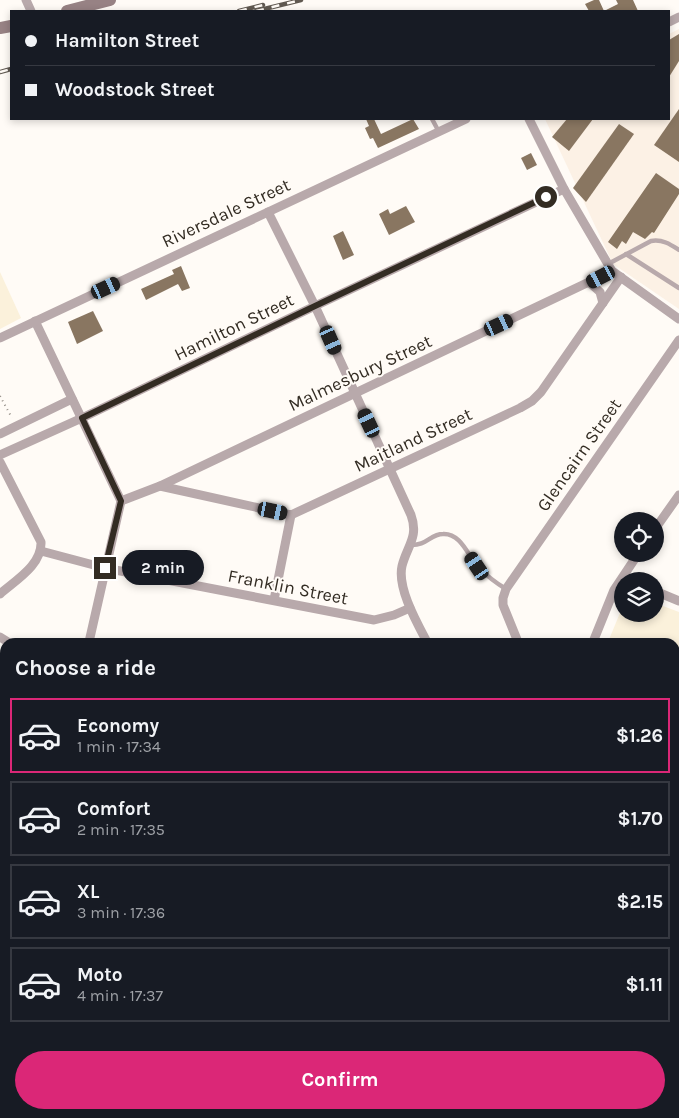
<!DOCTYPE html>
<html lang="en">
<head>
<meta charset="utf-8">
<style>
  :root { --surface:#171b24; --page:#20242c; --text:#f1f3f6; --muted:#9ea1a6; --line:#363941; --accent:#db2777 }
  body { margin:0; font-family:Karla,sans-serif; background:var(--page); color:var(--text); height:100vh; display:flex; flex-direction:column; font-size:19px; white-space:nowrap }
  * { box-sizing:border-box; margin:0 }
  p { font-size:16px; color:var(--muted) }
  .icon { flex:none; width:28px; height:28px; fill:none; stroke:currentColor; stroke-width:2; stroke-linecap:round; stroke-linejoin:round }
  .map { position:relative; flex:1; overflow:hidden }
  .drawer { position:absolute; left:0px; top:638px; width:680px; height:481px; display:flex; flex-direction:column; background:var(--surface); border-radius:15px 15px 0 0; box-shadow:0 2px 8px #0003 }
  .drawer>* { flex:none }
  .hud { position:absolute; left:10px; top:10px; width:660px; height:110px; border-radius:0px; box-shadow:0 2px 8px #0003; display:grid; align-content:center; height:110px; padding:0 15px; background:var(--surface) }
  .tools { position:absolute; left:614px; top:512px; display:grid; gap:10px }
  .tools a { display:grid; place-items:center; width:50px; height:50px; border-radius:50%; background:var(--surface); box-shadow:0 2px 8px #0003; font-size:25px }
  .end { position:absolute; width:22px; height:22px; margin:-11px; border:6px solid #332c23; background:#fff; box-shadow:0 0 0 2px #fff }
  .from { border-radius:50% }
  .bubble { position:absolute; height:35px; border-radius:18px; background:var(--surface); box-shadow:0 2px 8px #0003; font-size:16px; font-weight:700; line-height:35px; text-align:center }
  .car { position:absolute; width:15px; height:30px; margin:-15px -8px; border-radius:6px; box-shadow:0 0 4px 1px #0007; background:linear-gradient(#222 24%,#8ab4d8 0 40%,#222 0 76%,#8ab4d8 0 86%,#222 0) }
  .hud b { display:flex; align-items:center; gap:18px; height:48px; font-size:19px }
  .hud b+b { border-top:1px solid var(--line) }
  .hud i { width:12px; height:12px; background:var(--text) }
  ul { padding:0; list-style:none }
  li { display:flex; align-items:center; gap:15px; height:75px; margin:0 10px 8px; padding:0 5px; border:2px solid var(--line); border-radius:0px }
  li div { flex:1 }
  li b { display:block; font-size:19px }
  li em { font-style:normal; font-weight:700 }
  li.on { border-color:var(--accent) }
  li>.icon { width:45px; height:45px; stroke-width:1.5 }
  h2 { padding:0 15px; font-size:22px; line-height:60px }
  .primary-button { display:flex; gap:10px; margin-top:auto; padding:10px 15px }
  .primary-button a { flex:1; height:58px; border-radius:30px; background:var(--accent); color:#fff; font-size:20px; font-weight:700; line-height:58px; text-align:center }
  .map>svg:first-child { display:block }
  .built { fill:#fcf1e5 }
  .industrial { fill:#fbf1db }
  .building { fill:#897661 }
  .lines { fill:none; stroke-linecap:round; stroke-linejoin:round }
  .path { stroke:#958f88; stroke-width:2; stroke-dasharray:1 4; stroke-linecap:butt }
  .lane { stroke:#b8a9ab; stroke-width:4.5 }
  .street { stroke:#b8a9ab; stroke-width:9 }
  .secondary { stroke:#978284; stroke-width:12 }
  .rail-casing { stroke:#605951; stroke-width:4.5 }
  .rail { stroke:#fffbf6; stroke-width:2.5; stroke-dasharray:8; stroke-linecap:butt }
  .route { stroke:#332c23; stroke-width:6 }
  .labels { text-anchor:middle; stroke-width:4; stroke-linejoin:round; paint-order:stroke }
  .street-label { font-size:18px; fill:#332c23; stroke:#fffbf6 }
</style>
</head>
<body>
<div class="map">
<svg width="679" height="1118" viewBox="0 0 679 1118">
  <rect width="100%" height="100%" fill="#fffbf6"/>
  <polygon class="built" points="679,29 679,309 613,264 545,119 669,119 669,34"/>
  <g class="industrial">
    <polygon points="0,272 21,318 0,329"/>
    <polygon points="655,603 679,612 679,801 675,803 675,642 608,642 622,608 622,614 655,614"/>
  </g>
  <g class="building">
    <polygon points="594,0 599,0 604,11 618,4 616,0 633,0 638,11 589,11 585,4"/>
    <polygon points="679,34 679,61 669,77 669,40"/>
    <polygon points="679,109 679,162 654,145"/>
    <polygon points="366,119 374,119 381,134 413,119 419,129 378,148 373,138 370,139 365,128 369,126"/>
    <polygon points="567,119 593,119 569,151 552,137"/>
    <polygon points="619,124 634,134 586,202 573,188"/>
    <polygon points="531,153 537,165 527,170 521,158"/>
    <polygon points="656,173 679,189 679,194 654,233 652,232 645,239 633,232 626,244 622,241 617,249 608,242"/>
    <polygon points="406,206 415,222 389,235 379,214 388,209 390,214"/>
    <polygon points="343,231 354,255 343,260 333,236"/>
    <polygon points="181,266 190,288 182,291 178,284 146,300 141,289 174,274 172,270"/>
    <polygon points="93,311 103,331 77,344 68,322"/>
  </g>
  <g class="lines">
    <polyline class="path" points="0,396 12,418"/>
    <g class="lane">
      <polyline points="432,119 439,132"/>
      <polyline points="626,254 679,288"/>
      <path d="M608,264L651,241C662,239 670,244 679,250"/>
      <path d="M410,545C427,546 430,534 443,534C461,533 468,556 478,567C487,576 496,583 506,589"/>
      <polyline points="0,691 5,690"/>
      <polyline points="0,928 5,928"/>
      <polyline points="675,945 679,941"/>
      <polyline points="258,1114 262,1118"/>
      <polyline points="398,1114 400,1118"/>
      <polyline points="386,1118 388,1114"/>
      <polyline points="519,1118 522,1114"/>
      <polyline points="526,1118 528,1114"/>
    </g>
    <g class="street">
      <polyline points="26,0 31,11"/>
      <polyline points="669,22 679,17"/>
      <polyline points="529,119 564,189 612,271 679,319"/>
      <path d="M268,212L315,306L411,515C419,537 407,546 402,566C397,588 417,623 427,642"/>
      <polyline points="590,283 600,292 603,303"/>
      <polyline points="35,321 121,501 89,642"/>
      <polyline points="0,338 466,119"/>
      <polyline points="0,434 72,399"/>
      <polyline points="0,455 82,418 315,306 564,189"/>
      <path d="M0,462L41,542C42,565 16,580 0,594"/>
      <polyline points="160,486 291,515 520,408 532,401 541,392 621,277"/>
      <polyline points="121,501 160,486 612,271"/>
      <polyline points="655,529 679,495"/>
      <polyline points="41,551 105,568 374,620 394,615 410,608"/>
      <polyline points="655,591 679,601"/>
      <polyline points="274,600 291,515"/>
      <polyline points="0,637 8,642"/>
      <polyline points="518,642 503,605 503,598 506,589 679,340"/>
      <polyline points="593,642 614,590 638,554"/>
      <polyline points="675,814 679,810"/>
      <polyline points="0,1114 4,1118"/>
      <polyline points="440,1114 442,1118"/>
    </g>
    <g class="secondary">
      <polyline points="67,11 110,0"/>
      <polyline points="0,28 11,26"/>
      <polyline points="675,930 679,926"/>
      <polyline points="675,955 679,950"/>
      <polyline points="512,1118 514,1114"/>
      <polyline points="534,1118 537,1114"/>
    </g>
    <g class="rail-casing">
      <g id="rail">
        <polyline points="239,11 263,5"/>
        <polyline points="256,11 301,0"/>
        <polyline points="0,72 11,69"/>
      </g>
    </g>
    <use href="#rail" class="rail"/>
  </g>
  <g class="lines">
    <polyline class="route" points="105,568 121,501 82,418 315,306 546,197"/>
  </g>
  <g class="labels">
    <g class="street-label">
      <text transform="translate(226 213) rotate(-25)" y="6">Riversdale Street</text>
      <text transform="translate(234 327) rotate(-26)" y="6">Hamilton Street</text>
      <text transform="translate(360 373) rotate(-25)" y="6">Malmesbury Street</text>
      <text transform="translate(413 440) rotate(-25)" y="6">Maitland Street</text>
      <text transform="translate(579 455) rotate(-55)" y="6">Glencairn Street</text>
      <text transform="translate(288 587) rotate(11)" y="6">Franklin Street</text>
    </g>
  </g>
</svg>
<div class="tools">
<a><svg class="icon" aria-label="locate" viewBox="0 0 24 24"><circle cx="12" cy="12" r="6"/><path d="M12 2v4M12 18v4M2 12h4M18 12h4"/></svg></a>
<a><svg class="icon" aria-label="layers" viewBox="0 0 24 24"><path d="M12 4l9 5-9 5-9-5zM3 14l9 5 9-5"/></svg></a>
</div>
<i class="end from" style="left:546px;top:197px"></i>
<i class="end" style="left:105px;top:568px"></i>
<div class="bubble" style="left:122px;top:550px;width:82px">2 min</div>
<i class="car" style="left:601px;top:277px;rotate:243deg"></i>
<i class="car" style="left:106px;top:288px;rotate:65deg"></i>
<i class="car" style="left:499px;top:325px;rotate:65deg"></i>
<i class="car" style="left:331px;top:340px;rotate:156deg"></i>
<i class="car" style="left:369px;top:423px;rotate:335deg"></i>
<i class="car" style="left:273px;top:511px;rotate:102deg"></i>
<i class="car" style="left:477px;top:566px;rotate:326deg"></i>
<div class="hud">
<b><i class="from"></i>Hamilton Street</b>
<b><i></i>Woodstock Street</b>
</div>
<section class="drawer">
<h2>Choose a ride</h2>
<ul>
<li class="on"><svg class="icon" aria-label="car" viewBox="0 0 24 24"><path d="M5 17H2v-5l4-1 3-4h7l3 4 3 1v5h-3M9 17h6M6 11h13"/><circle cx="7" cy="17" r="2"/><circle cx="17" cy="17" r="2"/></svg><div><b>Economy</b><p>1 min · 17:34</p></div><em>$1.26</em></li>
<li><svg class="icon" aria-label="car" viewBox="0 0 24 24"><path d="M5 17H2v-5l4-1 3-4h7l3 4 3 1v5h-3M9 17h6M6 11h13"/><circle cx="7" cy="17" r="2"/><circle cx="17" cy="17" r="2"/></svg><div><b>Comfort</b><p>2 min · 17:35</p></div><em>$1.70</em></li>
<li><svg class="icon" aria-label="car" viewBox="0 0 24 24"><path d="M5 17H2v-5l4-1 3-4h7l3 4 3 1v5h-3M9 17h6M6 11h13"/><circle cx="7" cy="17" r="2"/><circle cx="17" cy="17" r="2"/></svg><div><b>XL</b><p>3 min · 17:36</p></div><em>$2.15</em></li>
<li><svg class="icon" aria-label="car" viewBox="0 0 24 24"><path d="M5 17H2v-5l4-1 3-4h7l3 4 3 1v5h-3M9 17h6M6 11h13"/><circle cx="7" cy="17" r="2"/><circle cx="17" cy="17" r="2"/></svg><div><b>Moto</b><p>4 min · 17:37</p></div><em>$1.11</em></li>
</ul>
<div class="primary-button"><a>Confirm</a></div>
</section>
</div>
</body>
</html>
